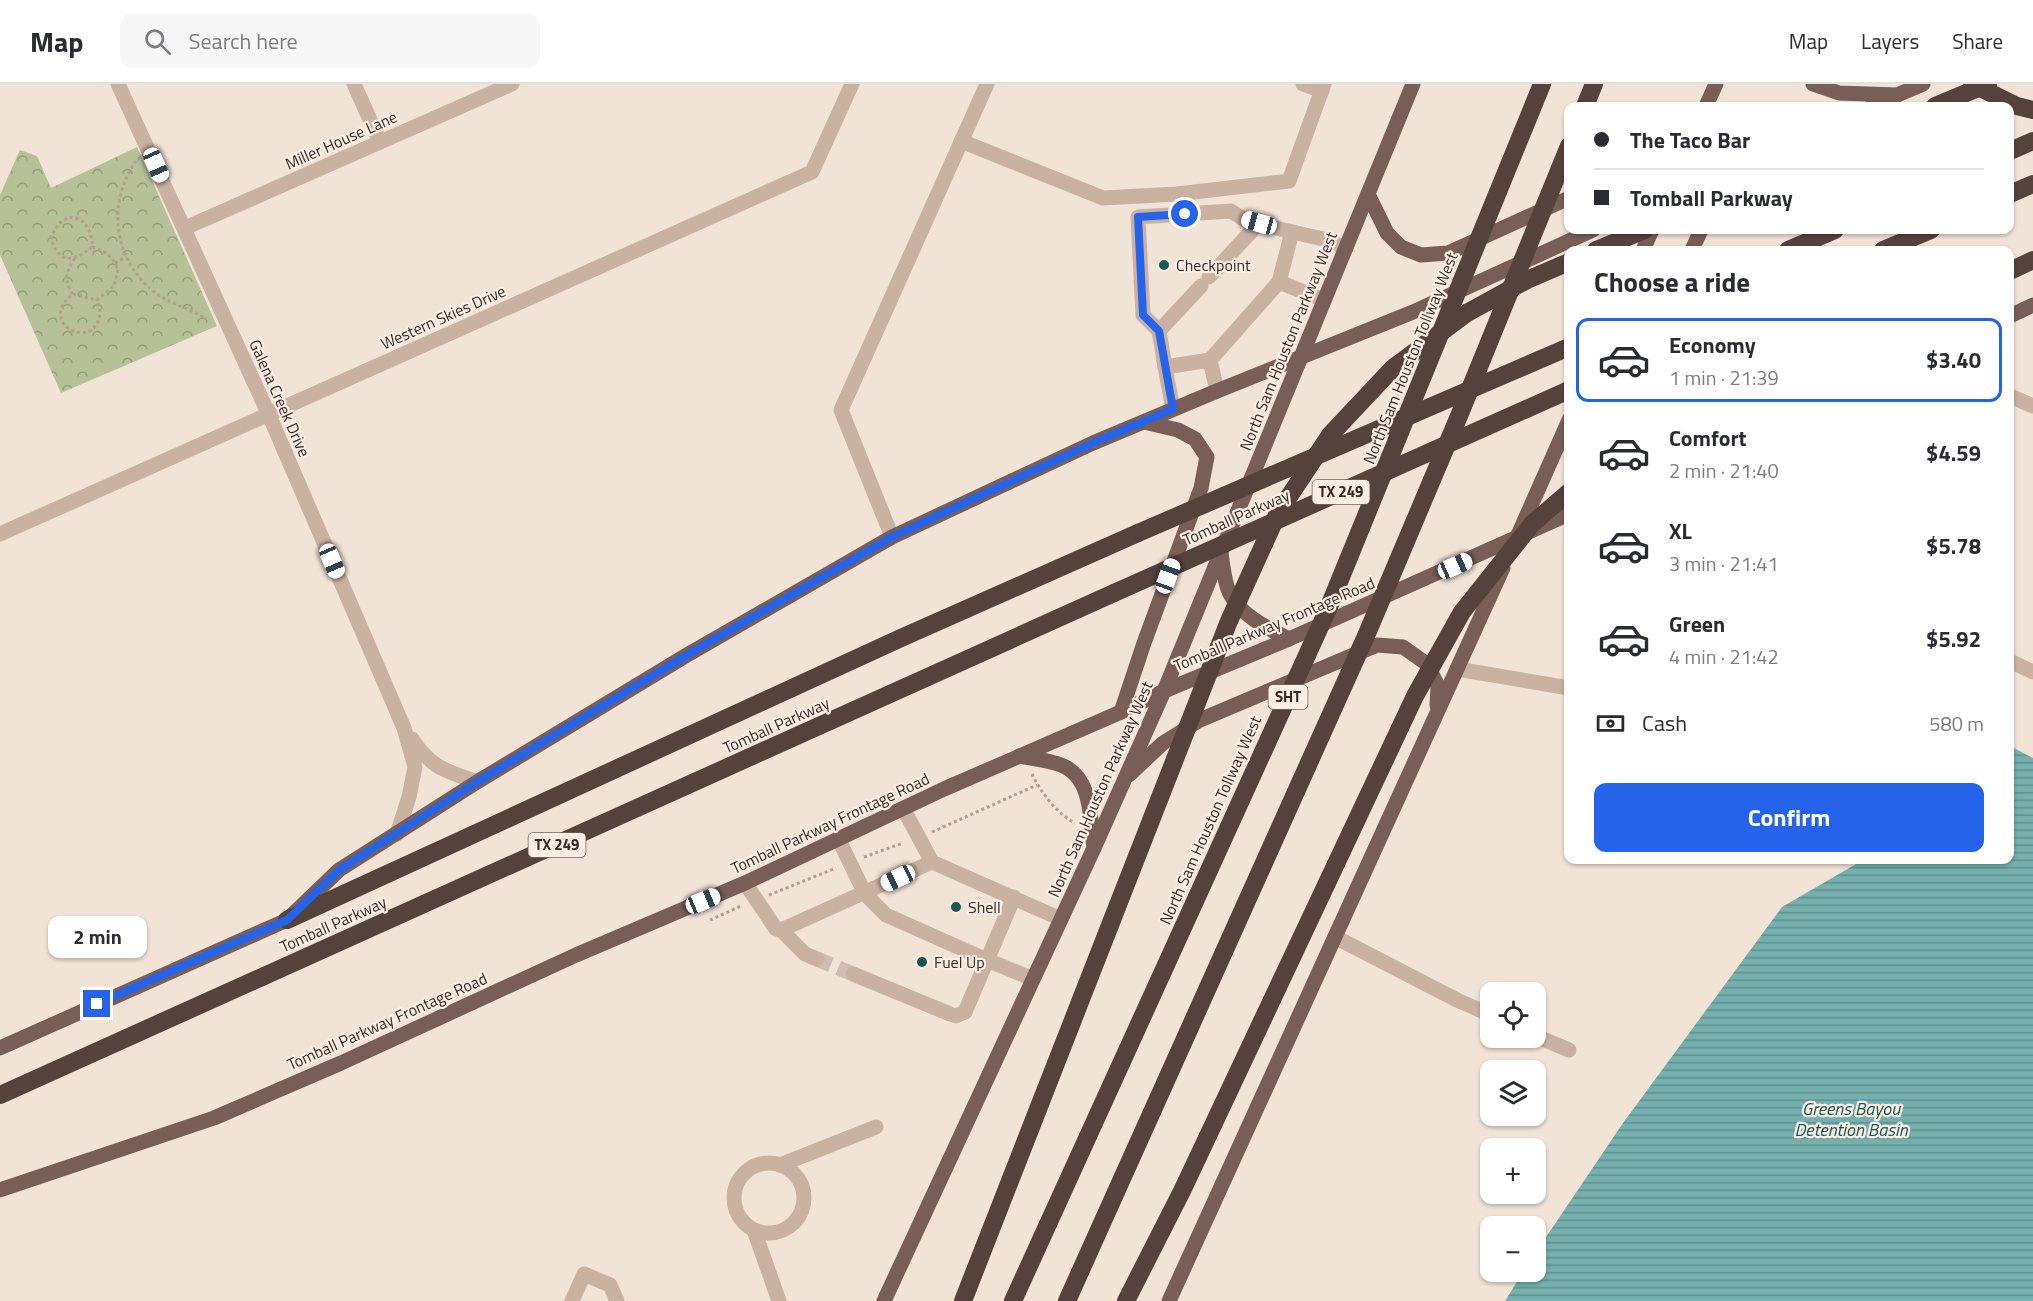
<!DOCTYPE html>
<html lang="en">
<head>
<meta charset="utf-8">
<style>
  :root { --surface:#fff; --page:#f7f7f7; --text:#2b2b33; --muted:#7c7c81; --line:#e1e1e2; --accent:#2563eb }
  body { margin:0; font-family:"Titillium Web",sans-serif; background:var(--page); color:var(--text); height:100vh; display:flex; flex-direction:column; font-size:22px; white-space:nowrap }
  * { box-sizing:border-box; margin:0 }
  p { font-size:20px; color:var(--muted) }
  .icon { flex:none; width:33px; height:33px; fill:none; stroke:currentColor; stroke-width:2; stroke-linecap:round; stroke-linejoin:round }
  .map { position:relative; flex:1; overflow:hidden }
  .drawer { position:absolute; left:1564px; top:162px; width:450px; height:618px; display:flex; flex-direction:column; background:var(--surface); border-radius:12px; box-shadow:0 2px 4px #0004 }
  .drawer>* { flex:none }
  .banner { position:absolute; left:1564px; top:18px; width:450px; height:132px; border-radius:12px; box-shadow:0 2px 4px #0004; display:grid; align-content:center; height:132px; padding:0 30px; background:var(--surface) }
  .controls { position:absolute; left:1480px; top:898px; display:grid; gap:12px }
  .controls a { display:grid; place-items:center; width:66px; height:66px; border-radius:12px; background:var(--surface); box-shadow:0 2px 4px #0004; font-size:30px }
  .end { position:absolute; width:27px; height:27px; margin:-14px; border:8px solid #2563eb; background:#fff; box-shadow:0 0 0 3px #fff }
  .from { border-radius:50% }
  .bubble { position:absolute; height:42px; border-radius:12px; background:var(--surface); box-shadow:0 2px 4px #0004; font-size:20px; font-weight:700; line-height:42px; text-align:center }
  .car { position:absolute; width:18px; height:36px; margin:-18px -9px; border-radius:8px; box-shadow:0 0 4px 2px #0007; background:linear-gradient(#fff 24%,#345 0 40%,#fff 0 76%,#345 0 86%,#fff 0) }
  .banner b { display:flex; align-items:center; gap:21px; height:57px; font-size:22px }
  .banner b+b { border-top:2px solid var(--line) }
  .banner i { width:15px; height:15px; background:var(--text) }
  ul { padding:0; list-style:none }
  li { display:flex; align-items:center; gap:18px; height:84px; margin:0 12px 9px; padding:0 18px; border:3px solid transparent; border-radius:12px }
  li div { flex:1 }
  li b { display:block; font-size:22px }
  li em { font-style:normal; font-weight:700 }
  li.selected { border-color:var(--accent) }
  li>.icon { width:54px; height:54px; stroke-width:1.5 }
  h2 { padding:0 30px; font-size:27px; line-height:72px }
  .pay { display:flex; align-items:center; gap:15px; height:66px; padding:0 30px; font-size:22px }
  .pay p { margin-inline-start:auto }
  .action { display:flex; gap:12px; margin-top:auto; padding:12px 30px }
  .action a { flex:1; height:69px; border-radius:12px; background:var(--accent); color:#fff; font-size:24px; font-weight:700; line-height:69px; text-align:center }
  header { display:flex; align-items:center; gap:36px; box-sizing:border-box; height:84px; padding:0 30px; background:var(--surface); border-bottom:2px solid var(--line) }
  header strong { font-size:28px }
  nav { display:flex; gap:33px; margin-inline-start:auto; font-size:21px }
  .search { width:420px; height:54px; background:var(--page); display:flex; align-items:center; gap:15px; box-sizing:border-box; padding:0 21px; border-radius:12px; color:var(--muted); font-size:22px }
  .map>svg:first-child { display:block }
  .park { fill:url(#park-crowns) }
  .water { fill:url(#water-rules) }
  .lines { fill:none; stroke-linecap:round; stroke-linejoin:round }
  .minor-tunnel { stroke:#ccbeb3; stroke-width:15; stroke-dasharray:15 8; stroke-linecap:butt }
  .path { stroke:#b69c8d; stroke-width:3; stroke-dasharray:3 3; stroke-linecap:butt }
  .minor { stroke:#cab2a3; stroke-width:15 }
  .major { stroke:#785e56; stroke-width:15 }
  .highway { stroke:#56423c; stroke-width:18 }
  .highway-bridge { stroke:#56423c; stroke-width:18 }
  .route { stroke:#2563eb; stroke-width:8 }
  .poi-dot { fill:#1a5857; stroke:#faeee4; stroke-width:2 }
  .labels { text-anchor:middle; stroke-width:4.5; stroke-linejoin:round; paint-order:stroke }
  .shield { fill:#faeee4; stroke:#70645e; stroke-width:1.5 }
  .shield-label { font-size:15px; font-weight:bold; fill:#352925 }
  .street-label { font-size:16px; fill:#352925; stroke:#faeee4 }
  .poi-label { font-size:16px; fill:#352925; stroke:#faeee4; text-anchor:start }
  .water-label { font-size:18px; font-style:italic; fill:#1a5857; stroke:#faeee4 }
</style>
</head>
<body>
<header>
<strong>Map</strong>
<div class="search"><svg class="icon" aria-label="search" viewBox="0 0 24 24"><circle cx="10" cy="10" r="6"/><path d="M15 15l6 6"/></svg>Search here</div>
<nav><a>Map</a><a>Layers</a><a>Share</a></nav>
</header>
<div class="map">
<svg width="2033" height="1217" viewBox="0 0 2033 1217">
  <defs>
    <pattern id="park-crowns" width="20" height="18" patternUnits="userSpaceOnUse" patternTransform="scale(1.5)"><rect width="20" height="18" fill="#b6c197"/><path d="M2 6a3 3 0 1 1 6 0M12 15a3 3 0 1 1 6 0" fill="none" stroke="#959d7b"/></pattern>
    <pattern id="water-rules" width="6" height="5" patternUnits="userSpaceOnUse" patternTransform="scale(1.5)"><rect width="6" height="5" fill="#75b0ae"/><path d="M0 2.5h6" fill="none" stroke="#618f8d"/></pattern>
  </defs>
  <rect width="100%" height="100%" fill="#f2e3d7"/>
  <polygon class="park" points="137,63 217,242 61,309 0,171 0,111 20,66 37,72 51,104"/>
  <polygon class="water" points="2010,662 2033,674 2033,1217 1505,1217 1523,1188 1536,1188 1536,1168 1623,1039 1782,823 1863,776 2010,776"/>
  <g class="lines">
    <polyline class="minor-tunnel" points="817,875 853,890"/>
    <g class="path">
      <path d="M136,77C107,118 113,175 153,207C169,220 190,224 207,235"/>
      <path d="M92,163C73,179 57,180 51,152C54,148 56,143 59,140C76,122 94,144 92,163C105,167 112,172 118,185L114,202L97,216C100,222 101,228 99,235C89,267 37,237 73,210L97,216"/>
      <polyline points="115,179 126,173"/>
      <path d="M73,210C63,197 66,187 75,174"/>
      <path d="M1032,690C1040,707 1057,730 1075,739"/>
      <polyline points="932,748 1037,701"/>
      <polyline points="864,773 903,759"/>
      <polyline points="769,811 836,784"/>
      <polyline points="710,836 741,822"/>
    </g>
    <g class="minor">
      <polyline points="118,0 269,331 404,644 415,683 409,713 397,750"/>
      <polyline points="354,0 380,58"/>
      <polyline points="1303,0 1322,7"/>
      <polyline points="961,57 1103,114 1177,110 1289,97 1324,0"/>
      <polyline points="185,144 512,0"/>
      <polyline points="1209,193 1259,139"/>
      <polyline points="1279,198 1324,216"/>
      <polyline points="1159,247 1201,202"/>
      <polyline points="1165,283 1159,247 1143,231 1138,133 1231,127 1245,136 1292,148"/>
      <polyline points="1217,307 1210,276 1279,198 1292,148 1328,156 1346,164"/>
      <polyline points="2010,312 2033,322"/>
      <polyline points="1173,325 1165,283 1210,276"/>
      <polyline points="0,450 812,88 852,0"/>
      <polyline points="892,453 841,326 987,0"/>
      <polyline points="2010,577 2033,588"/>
      <polyline points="1457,585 1569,604"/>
      <path d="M412,655C431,684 446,687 477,698"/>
      <polyline points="903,724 932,778 1061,835"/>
      <polyline points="838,754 865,810 886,831 987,876 1033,895"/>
      <polyline points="745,799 776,845 781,846 932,778"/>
      <polyline points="781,846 805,870 817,875"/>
      <polyline points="1335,853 1457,916 1491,931"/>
      <polyline points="853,890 950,930 956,932 965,928 1014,813"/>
      <polyline points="1536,952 1569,966"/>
      <circle cx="769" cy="1114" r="35"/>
      <polyline points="780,1081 876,1043"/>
      <polyline points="754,1146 779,1217"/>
      <polyline points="572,1217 584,1190 610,1201 617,1217"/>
    </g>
    <g class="major">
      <polyline points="1813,0 1839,9 1897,11"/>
      <polyline points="1706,22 1716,0"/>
      <polyline points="1871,22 1923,0"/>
      <polyline points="1368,110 1387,149 1401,163 1421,171 1448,169 1569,114"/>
      <polyline points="1643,166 1652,146"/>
      <polyline points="1692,166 1701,146"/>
      <polyline points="2010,232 2033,221"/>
      <polyline points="1518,451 1569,336"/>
      <path d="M1221,469C1223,482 1224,498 1230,510C1240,531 1269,545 1289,555"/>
      <polyline points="1121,628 1144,559 1201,404 1207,373 1195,355 1178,346 1144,338"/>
      <path d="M1019,672C1032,675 1048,676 1061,681C1093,693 1090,736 1094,764"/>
      <polyline points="1129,691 1163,659 1200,636 1377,561 1403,563 1427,580 1438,602 1437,621"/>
      <polyline points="0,964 287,836 339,786 477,698 687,571 892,453 1093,359 1217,307 1413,228 1593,146"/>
      <polyline points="0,1106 214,1034 341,979 576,871 745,799 944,705 1121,628 1164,607 1289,555 1569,430"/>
      <polyline points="884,1217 1094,764 1164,607 1413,0"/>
      <polyline points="1169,1217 1503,484"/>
    </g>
    <g class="highway">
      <polyline points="1972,0 2017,22 2033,26"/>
      <polyline points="1585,22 1594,0"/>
      <polyline points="2010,67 2033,57"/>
      <polyline points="2010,110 2033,100"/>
      <polyline points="1596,166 1645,146"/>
      <polyline points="1788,166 1835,146"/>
      <polyline points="1883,166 1931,146"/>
      <polyline points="2010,187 2033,176"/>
      <polyline points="287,836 901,554 1138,449"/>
      <polyline points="0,1011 1114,509"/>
    </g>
    <g class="highway-bridge">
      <polyline points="1935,22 1988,0"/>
      <polyline points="1138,449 1569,263"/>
      <polyline points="1114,509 1569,306"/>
      <polyline points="963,1217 1229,537 1278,429 1330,351 1393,284 1467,229 1527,196 1569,178"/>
      <polyline points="1013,1217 1328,525 1542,0"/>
      <polyline points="1067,1217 1366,552 1459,332 1569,62"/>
      <polyline points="1126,1217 1182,1107 1415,612 1462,528 1532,440 1569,408"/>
    </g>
  </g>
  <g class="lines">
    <polyline class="route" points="97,920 287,836 339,786 477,698 687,571 892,453 1093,359 1173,325 1159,247 1143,231 1138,133 1185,130"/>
  </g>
  <g class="poi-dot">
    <circle cx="1164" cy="181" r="6"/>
    <circle cx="956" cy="823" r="6"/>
    <circle cx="922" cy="878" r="6"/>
  </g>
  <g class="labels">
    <g class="shield">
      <rect x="1312.5" y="396" width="57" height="24" rx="4.5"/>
      <rect x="1268.5" y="601" width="39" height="24" rx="4.5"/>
      <rect x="528.5" y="749" width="57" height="24" rx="4.5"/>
    </g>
    <g class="shield-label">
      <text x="1341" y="413">TX 249</text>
      <text x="1288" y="618">SHT</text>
      <text x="557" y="766">TX 249</text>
    </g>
    <g class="street-label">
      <text transform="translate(341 56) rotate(-24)" y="6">Miller House Lane</text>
      <text transform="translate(443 233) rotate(-24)" y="6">Western Skies Drive</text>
      <text transform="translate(1288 257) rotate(-68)" y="6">North Sam Houston Parkway West</text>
      <text transform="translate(1410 274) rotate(-68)" y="6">North Sam Houston Tollway West</text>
      <text transform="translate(280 314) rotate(66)" y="6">Galena Creek Drive</text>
      <text transform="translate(1236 433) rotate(-24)" y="6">Tomball Parkway</text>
      <text transform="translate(1274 540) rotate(-23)" y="6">Tomball Parkway Frontage Road</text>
      <text transform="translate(776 641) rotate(-24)" y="6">Tomball Parkway</text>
      <text transform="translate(1100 705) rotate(-66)" y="6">North Sam Houston Parkway West</text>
      <text transform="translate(1210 736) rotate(-66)" y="6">North Sam Houston Tollway West</text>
      <text transform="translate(830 739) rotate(-25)" y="6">Tomball Parkway Frontage Road</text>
      <text transform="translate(333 840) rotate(-24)" y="6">Tomball Parkway</text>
      <text transform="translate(387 937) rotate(-24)" y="6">Tomball Parkway Frontage Road</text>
    </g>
    <g class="poi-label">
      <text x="1176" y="187">Checkpoint</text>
      <text x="968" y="829">Shell</text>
      <text x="934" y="884">Fuel Up</text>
    </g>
    <g class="water-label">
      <text x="1851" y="1031">Greens Bayou<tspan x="1851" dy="21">Detention Basin</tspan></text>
    </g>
  </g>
</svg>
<div class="controls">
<a><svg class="icon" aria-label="locate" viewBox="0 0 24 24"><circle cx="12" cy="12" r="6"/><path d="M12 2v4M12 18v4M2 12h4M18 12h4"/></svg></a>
<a><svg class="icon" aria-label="layers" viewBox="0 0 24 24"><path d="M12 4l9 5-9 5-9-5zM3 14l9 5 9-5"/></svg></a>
<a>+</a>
<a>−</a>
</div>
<i class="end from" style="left:1185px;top:130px"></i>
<i class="end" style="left:97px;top:920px"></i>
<div class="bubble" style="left:48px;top:832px;width:99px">2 min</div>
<i class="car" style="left:156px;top:81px;rotate:156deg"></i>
<i class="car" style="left:1259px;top:139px;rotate:286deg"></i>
<i class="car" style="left:332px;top:477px;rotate:157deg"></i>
<i class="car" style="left:1455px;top:482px;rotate:66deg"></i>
<i class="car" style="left:1168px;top:492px;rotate:20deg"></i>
<i class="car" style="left:898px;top:794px;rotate:245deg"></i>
<i class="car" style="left:703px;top:817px;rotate:67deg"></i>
<div class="banner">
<b><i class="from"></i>The Taco Bar</b>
<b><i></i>Tomball Parkway</b>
</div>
<section class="drawer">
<h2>Choose a ride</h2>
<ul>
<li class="selected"><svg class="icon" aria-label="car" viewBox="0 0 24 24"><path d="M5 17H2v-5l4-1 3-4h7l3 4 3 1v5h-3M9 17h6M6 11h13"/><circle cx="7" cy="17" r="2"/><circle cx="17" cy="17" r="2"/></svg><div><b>Economy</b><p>1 min · 21:39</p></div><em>$3.40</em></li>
<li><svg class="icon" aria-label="car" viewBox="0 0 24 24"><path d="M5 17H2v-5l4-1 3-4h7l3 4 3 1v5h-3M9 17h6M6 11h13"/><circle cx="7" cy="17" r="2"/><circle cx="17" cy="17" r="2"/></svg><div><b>Comfort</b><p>2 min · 21:40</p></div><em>$4.59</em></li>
<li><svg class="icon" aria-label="car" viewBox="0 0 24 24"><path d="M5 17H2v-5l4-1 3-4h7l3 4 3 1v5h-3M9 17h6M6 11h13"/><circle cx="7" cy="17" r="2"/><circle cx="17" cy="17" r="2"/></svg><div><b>XL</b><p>3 min · 21:41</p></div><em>$5.78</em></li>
<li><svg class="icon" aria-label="car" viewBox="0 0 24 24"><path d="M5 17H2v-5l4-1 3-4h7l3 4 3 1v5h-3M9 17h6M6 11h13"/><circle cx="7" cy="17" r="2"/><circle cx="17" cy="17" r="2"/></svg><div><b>Green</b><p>4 min · 21:42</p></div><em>$5.92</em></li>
</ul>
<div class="pay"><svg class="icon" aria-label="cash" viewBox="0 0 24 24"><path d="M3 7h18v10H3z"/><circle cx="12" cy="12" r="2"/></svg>Cash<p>580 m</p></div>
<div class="action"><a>Confirm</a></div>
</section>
</div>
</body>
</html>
